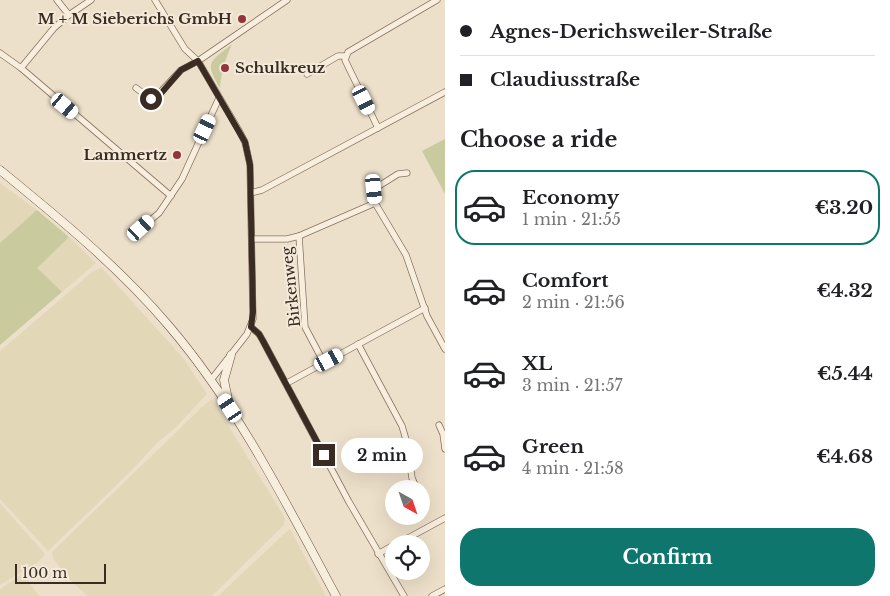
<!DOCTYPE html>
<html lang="en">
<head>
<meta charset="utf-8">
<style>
  :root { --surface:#fff; --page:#f2f2f2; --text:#202124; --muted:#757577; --line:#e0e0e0; --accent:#0f766e }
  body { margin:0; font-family:"Libre Baskerville",serif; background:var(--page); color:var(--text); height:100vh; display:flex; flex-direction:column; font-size:19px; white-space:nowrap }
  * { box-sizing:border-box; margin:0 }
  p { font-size:16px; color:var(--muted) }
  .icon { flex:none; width:28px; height:28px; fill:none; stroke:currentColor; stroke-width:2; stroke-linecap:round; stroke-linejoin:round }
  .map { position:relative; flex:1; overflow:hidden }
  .sheet { display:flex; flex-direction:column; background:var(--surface); width:445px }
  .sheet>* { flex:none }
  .banner { display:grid; align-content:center; height:110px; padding:0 15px; background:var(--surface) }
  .needle { width:32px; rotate:140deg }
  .tools { position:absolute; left:385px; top:480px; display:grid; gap:10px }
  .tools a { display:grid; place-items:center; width:45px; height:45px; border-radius:50%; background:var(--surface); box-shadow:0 5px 20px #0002; font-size:25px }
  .scale { position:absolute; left:15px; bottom:12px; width:91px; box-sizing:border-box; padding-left:5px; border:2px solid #3a2c22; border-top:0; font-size:14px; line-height:18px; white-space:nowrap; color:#3a2c22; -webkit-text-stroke:4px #f4ead9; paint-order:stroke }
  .end { position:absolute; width:22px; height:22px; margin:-11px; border:6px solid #3a2c22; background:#fff; box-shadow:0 0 0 2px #fff }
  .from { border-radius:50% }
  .bubble { position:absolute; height:35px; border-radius:18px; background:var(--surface); box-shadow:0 5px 20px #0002; font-size:16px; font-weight:700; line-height:35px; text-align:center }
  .car { position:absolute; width:15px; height:30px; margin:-15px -8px; border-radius:6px; box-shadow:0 0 4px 1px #0007; background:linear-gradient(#fff 24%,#345 0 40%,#fff 0 76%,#345 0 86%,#fff 0) }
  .banner b { display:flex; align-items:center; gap:18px; height:48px; font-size:19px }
  .banner b+b { border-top:1px solid var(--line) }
  .banner i { width:12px; height:12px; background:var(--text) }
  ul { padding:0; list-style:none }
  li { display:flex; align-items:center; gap:15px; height:75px; margin:0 10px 8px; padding:0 5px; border:2px solid transparent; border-radius:20px }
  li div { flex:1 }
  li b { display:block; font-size:19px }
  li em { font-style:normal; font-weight:700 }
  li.current { border-color:var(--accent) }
  li>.icon { width:45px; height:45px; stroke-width:1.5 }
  h2 { padding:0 15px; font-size:22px; line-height:60px }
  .action { display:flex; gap:10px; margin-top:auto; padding:10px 15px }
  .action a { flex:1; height:58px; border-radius:20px; background:var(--accent); color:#fff; font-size:20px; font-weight:700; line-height:58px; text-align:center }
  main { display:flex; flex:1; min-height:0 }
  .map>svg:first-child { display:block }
  .farmland { fill:#e2d8b8 }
  .green { fill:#c9ca9e }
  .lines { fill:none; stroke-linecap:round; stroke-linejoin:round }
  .street-casing { stroke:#88725f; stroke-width:7 }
  .secondary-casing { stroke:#6a5342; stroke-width:9 }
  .street { stroke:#f7eedd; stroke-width:5.5 }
  .secondary { stroke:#f7eedd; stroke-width:8 }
  .route { stroke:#3a2c22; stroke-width:6 }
  .poi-dot { fill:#94333b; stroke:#f4ead9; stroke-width:2 }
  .labels { text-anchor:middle; stroke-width:4; stroke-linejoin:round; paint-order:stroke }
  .poi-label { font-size:15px; font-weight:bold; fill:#3a2c22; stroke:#f4ead9; text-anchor:end }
  .street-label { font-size:15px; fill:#3a2c22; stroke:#f4ead9 }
</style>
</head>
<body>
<main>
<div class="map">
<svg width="445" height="596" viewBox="0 0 445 596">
  <rect width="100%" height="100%" fill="#ede0ca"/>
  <g class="farmland">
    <polygon points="0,183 37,210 0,243"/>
    <polygon points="69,237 96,263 62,292 36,268"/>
    <polygon points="101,267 184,359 207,394 176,427 157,443 131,471 48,551 0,499 0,351 91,273"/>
    <polygon points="212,399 282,513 285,519 284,525 212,596 87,596 67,577 53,558 52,552 202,407"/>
    <polygon points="0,503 45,554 44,556 38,562 0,585"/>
    <polygon points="290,529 326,596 218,596 285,533"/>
    <polygon points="23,574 39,596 0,596 0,589"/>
  </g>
  <g class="green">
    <path d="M232,44C226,58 221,71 220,88C204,61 210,62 232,44Z"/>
    <polygon points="445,139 445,194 422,151"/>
    <polygon points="37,210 69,237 37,268 62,292 0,345 0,243"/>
  </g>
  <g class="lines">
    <g class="street-casing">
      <g id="street">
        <polyline points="57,0 69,15"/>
        <polyline points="155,0 185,49 198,61 238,129 245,142 250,165 253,319 247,334 211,380"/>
        <polyline points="0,53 21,68 171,196"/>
        <polyline points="21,68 54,28 69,15 91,0"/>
        <polyline points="307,74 338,56 345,56"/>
        <polyline points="136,88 151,99 155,98 181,70 198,61 287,0"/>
        <polyline points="378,128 345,60 348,52 437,0"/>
        <polyline points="407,173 398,174 374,189 375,203 406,255 427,316 445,349"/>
        <polyline points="251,193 262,190 445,92"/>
        <polyline points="141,228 159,213 182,179 219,98"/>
        <polyline points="299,236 305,327 324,363"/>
        <polyline points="252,239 287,239 299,236 375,203"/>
        <polyline points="251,327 259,334 263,341 349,502 404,596"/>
        <polyline points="358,344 402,426 407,443 412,478 416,487"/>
        <polyline points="287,383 425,308"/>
        <polyline points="439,425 443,434 445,449"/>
        <polyline points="397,544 445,518"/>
        <polyline points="378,554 394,545"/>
        <polyline points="432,596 445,589"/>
      </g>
    </g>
    <g class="secondary-casing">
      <g id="secondary">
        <path d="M0,170C60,219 119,267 169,326C238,407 286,503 336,596"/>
        <polyline points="229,404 224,380 231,355"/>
      </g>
    </g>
    <use href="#street" class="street"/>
    <use href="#secondary" class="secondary"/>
  </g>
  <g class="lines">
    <polyline class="route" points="151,99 158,97 181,70 198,61 245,142 250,165 253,312 251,327 259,334 263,341 324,455"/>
  </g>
  <g class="poi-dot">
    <circle cx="242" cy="19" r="5"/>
    <circle cx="225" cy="68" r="5"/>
    <circle cx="177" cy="155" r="5"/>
  </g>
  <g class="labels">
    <g class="poi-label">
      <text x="232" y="24">M + M Sieberichs GmbH</text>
      <text x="235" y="73" text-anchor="start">Schulkreuz</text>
      <text x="167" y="160">Lammertz</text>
    </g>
    <g class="street-label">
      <text transform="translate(291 287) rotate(-96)" y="5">Birkenweg</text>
    </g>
  </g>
</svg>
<div class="tools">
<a><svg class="needle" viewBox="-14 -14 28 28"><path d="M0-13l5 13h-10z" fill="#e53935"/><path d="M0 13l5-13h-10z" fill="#757577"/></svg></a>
<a><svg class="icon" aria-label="locate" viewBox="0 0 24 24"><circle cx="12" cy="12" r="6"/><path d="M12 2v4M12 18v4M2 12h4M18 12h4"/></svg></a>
</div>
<div class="scale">100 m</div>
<i class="end from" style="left:151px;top:99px"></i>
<i class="end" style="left:324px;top:455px"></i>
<div class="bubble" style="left:341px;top:438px;width:82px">2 min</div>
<i class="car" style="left:364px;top:100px;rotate:153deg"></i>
<i class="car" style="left:65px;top:106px;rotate:130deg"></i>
<i class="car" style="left:205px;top:129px;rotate:25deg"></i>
<i class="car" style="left:374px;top:189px;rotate:174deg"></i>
<i class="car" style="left:141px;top:228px;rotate:48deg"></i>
<i class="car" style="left:329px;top:360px;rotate:62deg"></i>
<i class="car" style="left:230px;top:408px;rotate:327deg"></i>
</div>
<section class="sheet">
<div class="banner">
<b><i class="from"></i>Agnes-Derichsweiler-Straße</b>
<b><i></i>Claudiusstraße</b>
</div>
<h2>Choose a ride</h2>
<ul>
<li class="current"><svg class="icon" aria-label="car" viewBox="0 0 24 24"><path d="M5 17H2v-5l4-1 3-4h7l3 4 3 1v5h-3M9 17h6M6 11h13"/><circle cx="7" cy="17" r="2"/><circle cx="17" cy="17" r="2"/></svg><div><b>Economy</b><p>1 min · 21:55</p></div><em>€3.20</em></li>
<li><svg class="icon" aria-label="car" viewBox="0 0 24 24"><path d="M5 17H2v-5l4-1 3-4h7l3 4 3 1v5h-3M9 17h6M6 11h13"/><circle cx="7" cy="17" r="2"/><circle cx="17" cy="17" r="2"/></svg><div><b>Comfort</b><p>2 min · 21:56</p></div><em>€4.32</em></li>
<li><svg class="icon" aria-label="car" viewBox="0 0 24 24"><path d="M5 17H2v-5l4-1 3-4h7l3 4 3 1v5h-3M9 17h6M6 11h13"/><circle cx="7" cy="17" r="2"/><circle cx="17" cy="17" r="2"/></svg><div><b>XL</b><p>3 min · 21:57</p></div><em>€5.44</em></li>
<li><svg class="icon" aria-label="car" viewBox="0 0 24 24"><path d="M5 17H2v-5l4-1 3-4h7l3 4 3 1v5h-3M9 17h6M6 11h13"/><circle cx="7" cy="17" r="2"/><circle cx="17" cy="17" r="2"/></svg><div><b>Green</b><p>4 min · 21:58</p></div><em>€4.68</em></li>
</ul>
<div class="action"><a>Confirm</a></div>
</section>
</main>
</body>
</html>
